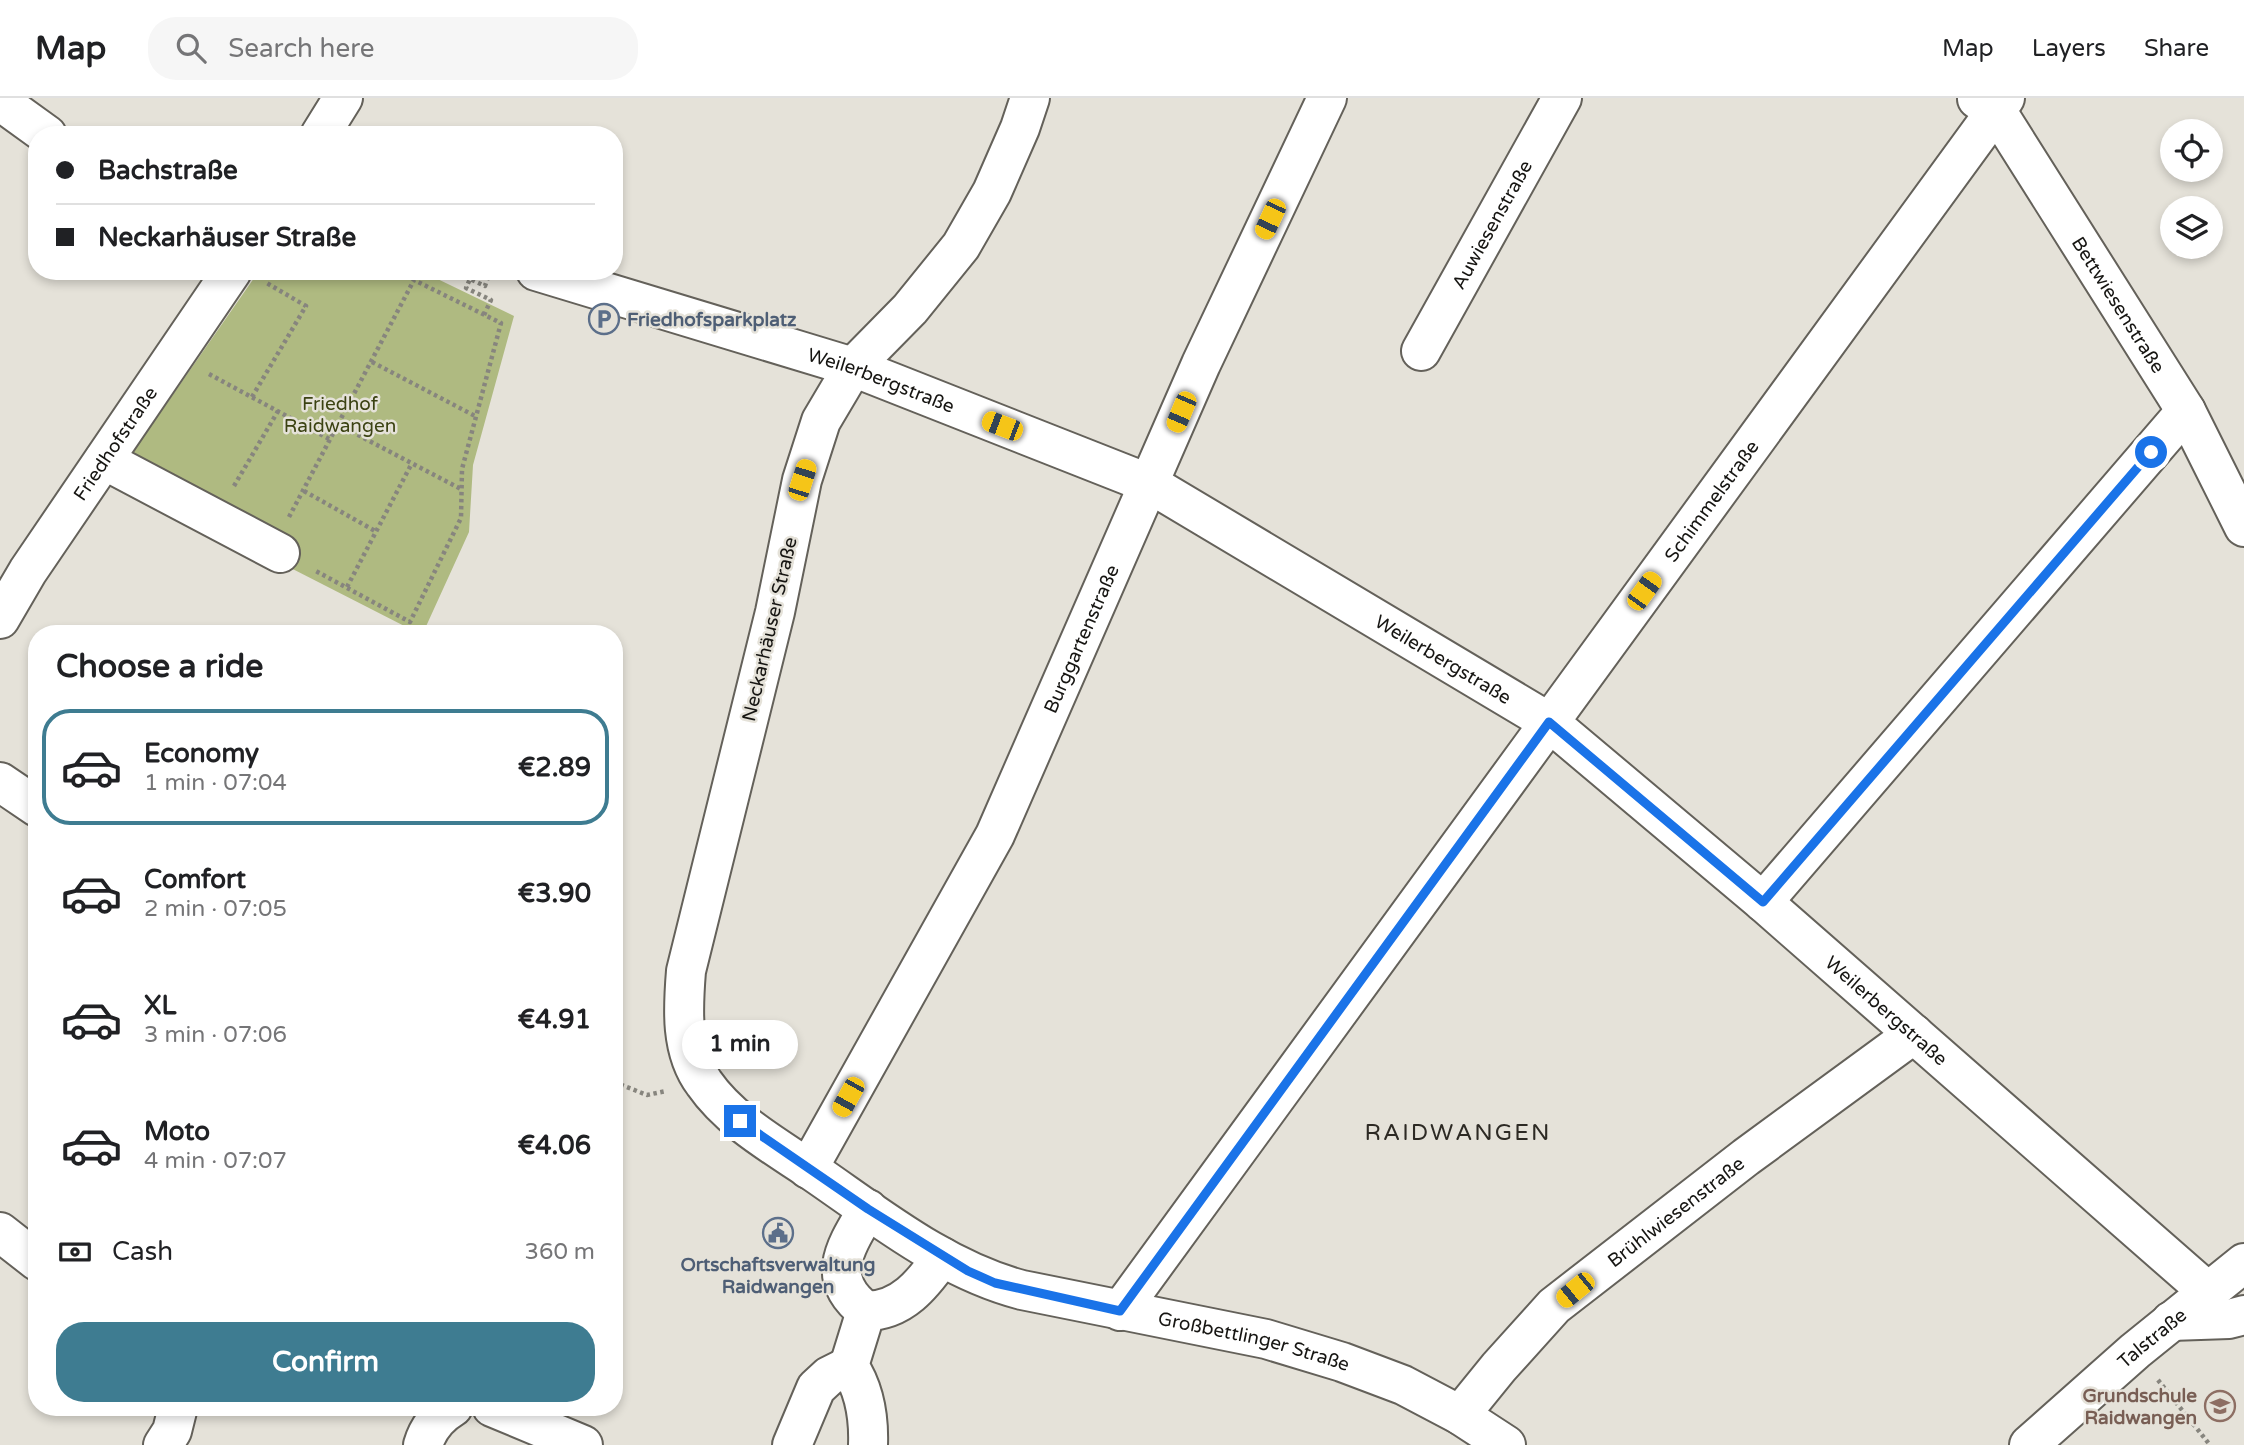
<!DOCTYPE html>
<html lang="en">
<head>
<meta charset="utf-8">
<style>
  :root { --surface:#fff; --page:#f6f6f6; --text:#202124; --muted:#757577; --line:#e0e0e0; --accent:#3e7c91 }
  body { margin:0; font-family:"Varela Round",sans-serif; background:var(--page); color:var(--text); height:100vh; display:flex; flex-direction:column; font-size:26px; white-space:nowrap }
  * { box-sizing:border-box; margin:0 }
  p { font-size:23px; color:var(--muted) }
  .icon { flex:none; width:38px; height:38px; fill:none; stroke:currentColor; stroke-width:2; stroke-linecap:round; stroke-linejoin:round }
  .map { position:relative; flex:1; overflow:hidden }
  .panel { position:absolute; left:28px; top:527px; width:595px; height:791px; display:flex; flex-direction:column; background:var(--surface); border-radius:28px; box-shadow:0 4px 10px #0003 }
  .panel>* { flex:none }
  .hud { position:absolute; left:28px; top:28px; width:595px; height:154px; border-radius:28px; box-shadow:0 4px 10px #0003; display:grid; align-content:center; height:154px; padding:0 28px; background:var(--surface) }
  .controls { position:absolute; left:2160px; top:21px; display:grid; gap:14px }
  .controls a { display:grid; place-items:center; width:63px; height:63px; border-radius:50%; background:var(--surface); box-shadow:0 4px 10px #0003; font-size:35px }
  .end { position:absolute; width:32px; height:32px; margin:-16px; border:9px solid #1a73e8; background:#fff; box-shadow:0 0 0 4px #fff }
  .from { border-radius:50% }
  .bubble { position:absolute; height:49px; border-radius:24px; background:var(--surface); box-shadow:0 4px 10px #0003; font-size:23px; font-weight:800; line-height:49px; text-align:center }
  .car { position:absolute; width:21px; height:42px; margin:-21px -10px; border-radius:9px; box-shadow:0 0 5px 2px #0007; background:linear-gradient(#f5c518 24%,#345 0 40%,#f5c518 0 76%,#345 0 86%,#f5c518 0) }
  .hud b { display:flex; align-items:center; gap:24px; height:66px; font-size:26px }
  .hud b+b { border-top:2px solid var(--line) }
  .hud i { width:18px; height:18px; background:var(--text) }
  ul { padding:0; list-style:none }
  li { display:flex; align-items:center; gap:21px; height:116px; margin:0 14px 10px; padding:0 14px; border:4px solid transparent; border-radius:28px }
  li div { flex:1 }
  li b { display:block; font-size:26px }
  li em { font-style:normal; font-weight:800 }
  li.active { border-color:var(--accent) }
  li>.icon { width:63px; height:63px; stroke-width:1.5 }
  h2 { padding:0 28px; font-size:32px; line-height:84px }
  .pay { display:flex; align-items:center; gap:18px; height:77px; padding:0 28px; font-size:26px }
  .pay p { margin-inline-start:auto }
  .button { display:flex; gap:14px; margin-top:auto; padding:14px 28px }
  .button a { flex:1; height:80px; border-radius:28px; background:var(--accent); color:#fff; font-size:28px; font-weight:800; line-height:80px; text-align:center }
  header { display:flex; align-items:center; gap:42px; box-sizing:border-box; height:98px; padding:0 35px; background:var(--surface); border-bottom:2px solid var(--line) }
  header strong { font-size:33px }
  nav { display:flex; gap:38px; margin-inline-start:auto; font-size:24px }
  .search { width:490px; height:63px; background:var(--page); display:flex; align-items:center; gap:18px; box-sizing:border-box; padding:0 24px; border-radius:28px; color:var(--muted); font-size:26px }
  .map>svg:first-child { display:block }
  .green { fill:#afba81 }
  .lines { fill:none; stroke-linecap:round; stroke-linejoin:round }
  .minor-casing { stroke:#64615a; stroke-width:42 }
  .path { stroke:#87857e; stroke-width:4.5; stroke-dasharray:3.5 3.5; stroke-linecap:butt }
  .minor { stroke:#fff; stroke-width:38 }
  .route { stroke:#1a73e8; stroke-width:9 }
  .labels { text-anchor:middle; stroke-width:5; stroke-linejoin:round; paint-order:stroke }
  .street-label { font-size:19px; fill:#161512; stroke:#e5e2d9 }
  .service-label { font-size:19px; font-weight:bold; fill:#4e5e75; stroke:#e5e2d9; text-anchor:start }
  .park-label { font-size:19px; fill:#3b4212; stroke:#e5e2d9 }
  .education-label { font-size:19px; font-weight:bold; fill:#785e54; stroke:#e5e2d9; text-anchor:end }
  .quarter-label { font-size:23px; letter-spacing:2px; fill:#2d2a24; stroke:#e5e2d9 }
</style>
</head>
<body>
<header>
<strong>Map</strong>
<div class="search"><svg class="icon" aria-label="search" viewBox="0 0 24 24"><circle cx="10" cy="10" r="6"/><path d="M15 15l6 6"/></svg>Search here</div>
<nav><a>Map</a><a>Layers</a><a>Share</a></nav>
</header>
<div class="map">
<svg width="2244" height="1347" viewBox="0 0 2244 1347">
  <rect width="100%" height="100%" fill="#e5e2d9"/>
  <polygon class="green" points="259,173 393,173 401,177 406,173 421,173 514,218 473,367 469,434 423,535 418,535 277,463 126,364"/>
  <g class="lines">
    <g class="minor-casing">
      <g id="minor">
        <path id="s1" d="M1030,0L1020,30L992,94L961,148L910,211L853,269L821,323L802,382L775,514L686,873C683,910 680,953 704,985C731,1024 777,1049 815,1075C879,1119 945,1172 1022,1192L1266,1241L1342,1264L1403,1287L1460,1317L1506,1347"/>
        <path id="s2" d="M1977,1L1996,12L2186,313L2244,429"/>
        <polyline points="0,3 47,37"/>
        <polyline points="320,37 343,0"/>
        <path id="s3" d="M536,173L853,269L1150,386L1549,624L1763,804L2207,1193"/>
        <path id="s4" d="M1421,253L1562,0"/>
        <polyline points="104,362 280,455"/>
        <path id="s5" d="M0,521L28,473L232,173"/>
        <polyline points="0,684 37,709"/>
        <polyline points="1763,804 2186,313"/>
        <path id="s6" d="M808,1071L995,737L1201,266L1327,0"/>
        <polyline points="0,1134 37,1163"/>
        <path d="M866,1213C823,1180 846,1148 868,1111"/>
        <path id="s7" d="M1120,1213L2005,0"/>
        <polyline points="2171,1223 2229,1221 2244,1217"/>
        <polyline points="492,1309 583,1347"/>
        <path id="s8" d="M1460,1317L1499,1269L1554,1208L1746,1059L1914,936"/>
        <polyline points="163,1347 172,1333 178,1309"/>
        <path d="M423,1347C428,1330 438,1318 453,1309"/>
        <polyline points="792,1347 816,1290 829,1278 849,1268"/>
        <path d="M868,1347C869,1319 865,1292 849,1268L866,1213C902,1213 923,1186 942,1159"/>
        <path id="s9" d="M2029,1347L2135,1253L2244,1165"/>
      </g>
    </g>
    <g class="path">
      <polyline points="484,217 491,202 466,190 470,181 485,188 490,173"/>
      <polyline points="372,264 475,318"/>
      <polyline points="209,276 331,342"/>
      <polyline points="252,299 306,208 265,184"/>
      <polyline points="339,327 461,391"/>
      <polyline points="234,388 278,313"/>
      <polyline points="304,393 377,434"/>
      <polyline points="289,419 414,182 501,225 462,371 461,420 410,524 314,472"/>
      <polyline points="347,489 412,365"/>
      <polyline points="614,984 647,997 666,993"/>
      <polyline points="2158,1282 2210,1347"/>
    </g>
    <use href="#minor" class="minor"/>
  </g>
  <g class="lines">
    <polyline class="route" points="740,1023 868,1111 968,1173 995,1185 1120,1213 1549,624 1763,804 2151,354"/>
  </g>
  <defs>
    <g id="parking-ring" transform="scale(1.575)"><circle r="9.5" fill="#e5e2d9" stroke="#5c6f8a" stroke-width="1.5"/><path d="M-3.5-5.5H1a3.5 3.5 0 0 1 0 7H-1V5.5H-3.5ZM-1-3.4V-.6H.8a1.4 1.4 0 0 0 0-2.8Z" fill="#5c6f8a"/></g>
    <g id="civic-ring" transform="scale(1.575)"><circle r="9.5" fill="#e5e2d9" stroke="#5c6f8a" stroke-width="1.5"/><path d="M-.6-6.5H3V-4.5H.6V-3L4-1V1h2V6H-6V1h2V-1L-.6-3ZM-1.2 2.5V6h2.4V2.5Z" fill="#5c6f8a"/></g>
    <g id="school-ring" transform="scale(1.575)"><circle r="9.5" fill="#e5e2d9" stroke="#8d6e63" stroke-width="1.5"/><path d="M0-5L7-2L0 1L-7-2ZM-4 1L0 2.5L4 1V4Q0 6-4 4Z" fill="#8d6e63"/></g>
  </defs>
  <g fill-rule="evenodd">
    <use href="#parking-ring" x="604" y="221"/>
    <use href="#civic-ring" x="778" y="1135"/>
    <use href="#school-ring" x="2220" y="1308"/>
  </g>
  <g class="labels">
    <g class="street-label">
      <text dy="7" stroke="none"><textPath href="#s4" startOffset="145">Auwiesenstraße</textPath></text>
      <text dy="7" stroke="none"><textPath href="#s2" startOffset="252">Bettwiesenstraße</textPath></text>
      <text dy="7" stroke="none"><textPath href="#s3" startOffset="362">Weilerbergstraße</textPath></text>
      <text dy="7" stroke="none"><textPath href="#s5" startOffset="210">Friedhofstraße</textPath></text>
      <text dy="7" stroke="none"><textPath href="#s7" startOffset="1003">Schimmelstraße</textPath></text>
      <text transform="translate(769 531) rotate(-77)" y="7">Neckarhäuser Straße</text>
      <text dy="7" stroke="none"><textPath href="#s6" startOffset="597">Burggartenstraße</textPath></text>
      <text dy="7" stroke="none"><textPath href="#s3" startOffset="992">Weilerbergstraße</textPath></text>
      <text dy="7" stroke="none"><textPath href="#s3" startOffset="1559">Weilerbergstraße</textPath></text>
      <text dy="7" stroke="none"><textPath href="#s8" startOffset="298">Brühlwiesenstraße</textPath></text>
      <text dy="7" stroke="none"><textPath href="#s9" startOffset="163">Talstraße</textPath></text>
      <text dy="7" stroke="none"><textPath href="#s1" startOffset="1692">Großbettlinger Straße</textPath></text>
    </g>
    <g class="service-label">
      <text x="627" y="228">Friedhofsparkplatz</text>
      <text x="778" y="1173" text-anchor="middle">Ortschaftsverwaltung<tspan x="778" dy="22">Raidwangen</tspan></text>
    </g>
    <g class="park-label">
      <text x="340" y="312">Friedhof<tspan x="340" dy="22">Raidwangen</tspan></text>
    </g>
    <g class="education-label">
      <text x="2197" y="1304">Grundschule<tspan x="2197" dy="22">Raidwangen</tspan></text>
    </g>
    <g class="quarter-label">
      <text x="1458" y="1042">RAIDWANGEN</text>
    </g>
  </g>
</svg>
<div class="controls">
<a><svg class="icon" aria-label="locate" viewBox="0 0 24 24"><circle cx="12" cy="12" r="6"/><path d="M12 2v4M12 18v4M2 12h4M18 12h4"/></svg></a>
<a><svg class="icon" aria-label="layers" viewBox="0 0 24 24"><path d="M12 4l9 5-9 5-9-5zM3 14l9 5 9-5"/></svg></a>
</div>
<i class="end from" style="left:2151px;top:354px"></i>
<i class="end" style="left:740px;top:1023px"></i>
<div class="bubble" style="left:682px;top:922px;width:116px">1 min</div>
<i class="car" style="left:1270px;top:121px;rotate:205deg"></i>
<i class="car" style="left:1181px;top:314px;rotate:203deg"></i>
<i class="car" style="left:1002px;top:328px;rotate:291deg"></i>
<i class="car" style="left:802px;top:382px;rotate:18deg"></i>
<i class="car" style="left:1644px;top:493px;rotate:36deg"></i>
<i class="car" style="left:848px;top:999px;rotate:209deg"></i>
<i class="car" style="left:1575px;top:1192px;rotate:231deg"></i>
<div class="hud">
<b><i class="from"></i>Bachstraße</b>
<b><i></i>Neckarhäuser Straße</b>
</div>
<section class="panel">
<h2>Choose a ride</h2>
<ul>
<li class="active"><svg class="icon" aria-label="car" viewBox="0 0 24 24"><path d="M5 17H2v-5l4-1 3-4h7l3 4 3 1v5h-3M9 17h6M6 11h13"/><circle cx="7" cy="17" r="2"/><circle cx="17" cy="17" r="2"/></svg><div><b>Economy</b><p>1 min · 07:04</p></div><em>€2.89</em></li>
<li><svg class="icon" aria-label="car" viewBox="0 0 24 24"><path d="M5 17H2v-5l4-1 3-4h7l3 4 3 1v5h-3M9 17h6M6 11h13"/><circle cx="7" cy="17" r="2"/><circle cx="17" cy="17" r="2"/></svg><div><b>Comfort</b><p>2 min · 07:05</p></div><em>€3.90</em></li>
<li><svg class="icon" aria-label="car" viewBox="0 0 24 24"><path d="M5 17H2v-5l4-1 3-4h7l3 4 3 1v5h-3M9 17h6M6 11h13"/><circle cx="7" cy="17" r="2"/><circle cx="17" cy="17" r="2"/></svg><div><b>XL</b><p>3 min · 07:06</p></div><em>€4.91</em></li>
<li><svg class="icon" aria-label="car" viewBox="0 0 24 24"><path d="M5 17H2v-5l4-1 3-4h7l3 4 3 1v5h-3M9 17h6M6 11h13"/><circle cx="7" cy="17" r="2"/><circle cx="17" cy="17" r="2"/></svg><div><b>Moto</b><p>4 min · 07:07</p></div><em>€4.06</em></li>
</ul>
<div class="pay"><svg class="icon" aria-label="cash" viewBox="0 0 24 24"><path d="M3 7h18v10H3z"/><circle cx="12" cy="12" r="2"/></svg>Cash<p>360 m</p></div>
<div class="button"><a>Confirm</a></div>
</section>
</div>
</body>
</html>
